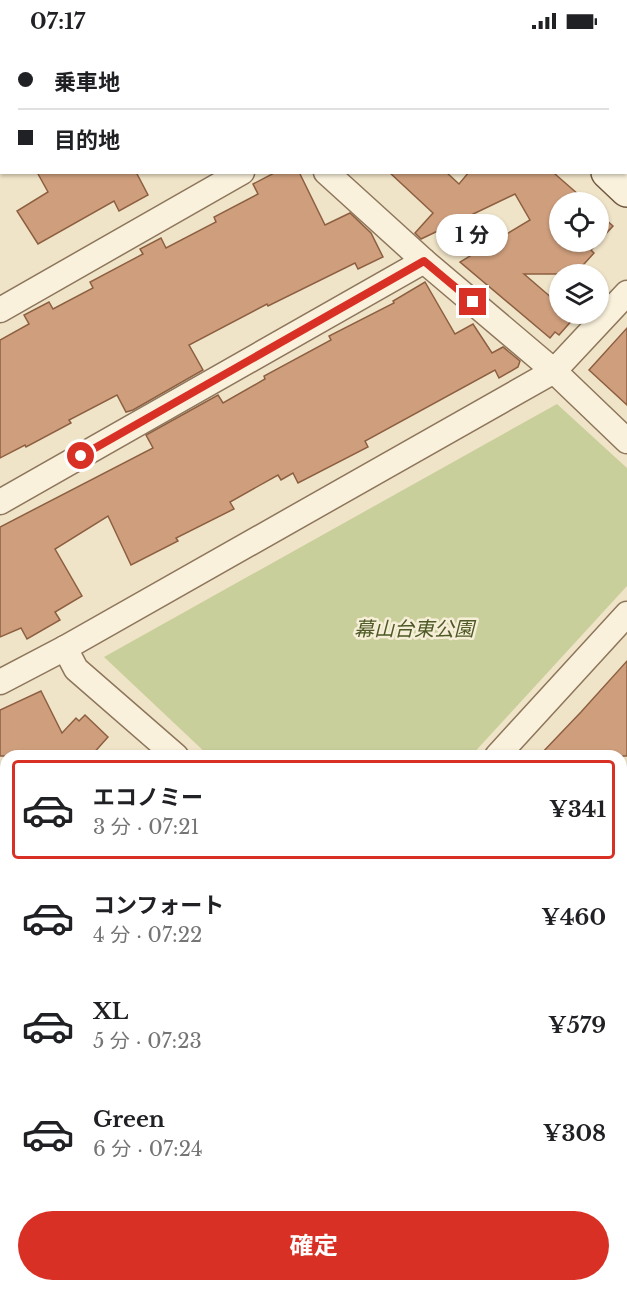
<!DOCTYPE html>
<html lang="ja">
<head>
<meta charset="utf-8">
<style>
  :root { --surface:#fff; --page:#f6f6f6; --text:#202124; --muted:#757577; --line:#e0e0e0; --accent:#d93025 }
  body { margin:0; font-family:"Libre Baskerville","Noto Sans JP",serif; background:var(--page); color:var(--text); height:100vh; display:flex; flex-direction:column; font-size:22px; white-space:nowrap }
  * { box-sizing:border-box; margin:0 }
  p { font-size:20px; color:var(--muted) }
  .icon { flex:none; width:33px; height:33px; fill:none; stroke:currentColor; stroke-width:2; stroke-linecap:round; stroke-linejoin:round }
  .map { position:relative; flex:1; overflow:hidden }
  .sheet { position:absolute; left:0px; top:708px; width:627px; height:542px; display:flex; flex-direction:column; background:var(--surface); border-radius:18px 18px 0 0; box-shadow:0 2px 4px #0004 }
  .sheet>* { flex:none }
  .guide { position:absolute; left:0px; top:0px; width:627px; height:132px; box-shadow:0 2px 4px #0004; display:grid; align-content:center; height:132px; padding:0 18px; background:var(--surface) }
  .buttons { position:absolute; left:549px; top:150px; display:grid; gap:12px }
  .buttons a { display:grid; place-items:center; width:60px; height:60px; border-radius:50%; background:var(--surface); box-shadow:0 2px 4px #0004; font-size:30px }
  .end { position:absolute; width:27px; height:27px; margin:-14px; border:8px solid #d93025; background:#fff; box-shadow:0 0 0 3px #fff }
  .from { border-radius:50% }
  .bubble { position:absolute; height:42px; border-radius:21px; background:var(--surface); box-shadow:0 2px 4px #0004; font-size:20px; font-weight:700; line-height:42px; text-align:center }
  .guide b { display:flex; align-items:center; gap:21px; height:57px; font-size:22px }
  .guide b+b { border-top:2px solid var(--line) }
  .guide i { width:15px; height:15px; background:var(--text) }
  ul { padding:10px 0 0; list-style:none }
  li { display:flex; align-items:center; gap:18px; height:99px; margin:0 12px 9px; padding:0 6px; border:3px solid transparent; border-radius:6px }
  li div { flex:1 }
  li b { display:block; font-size:22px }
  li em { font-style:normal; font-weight:700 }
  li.current { border-color:var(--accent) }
  li>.icon { width:54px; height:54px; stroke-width:1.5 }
  .button { display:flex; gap:12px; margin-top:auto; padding:12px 18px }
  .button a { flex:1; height:69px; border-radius:36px; background:var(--accent); color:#fff; font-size:24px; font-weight:700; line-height:69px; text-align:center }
  .status { display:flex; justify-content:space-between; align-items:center; height:42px; padding:0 30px; background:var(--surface); direction:ltr }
  .status svg { height:16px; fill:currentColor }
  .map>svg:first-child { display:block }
  .green { fill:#c9cf9b }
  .building { fill:#cf9f7d; stroke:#8d5f41; stroke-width:1.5 }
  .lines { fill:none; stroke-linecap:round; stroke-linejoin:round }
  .street-casing { stroke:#8d765c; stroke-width:27 }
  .secondary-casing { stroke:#6f573f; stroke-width:36 }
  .street { stroke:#faf1dc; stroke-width:24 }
  .secondary { stroke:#faf1dc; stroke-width:33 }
  .route { stroke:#d93025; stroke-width:8 }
  .labels { text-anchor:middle; stroke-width:5; stroke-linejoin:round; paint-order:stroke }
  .park-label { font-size:20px; font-style:italic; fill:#4d5a26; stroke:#f7eed8 }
</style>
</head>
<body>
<div class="status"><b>07:17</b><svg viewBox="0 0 49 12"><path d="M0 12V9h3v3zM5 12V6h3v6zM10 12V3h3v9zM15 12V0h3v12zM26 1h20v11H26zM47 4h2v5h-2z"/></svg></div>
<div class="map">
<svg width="627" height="1249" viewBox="0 0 627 1249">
  <rect width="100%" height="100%" fill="#f0e4c8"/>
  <polygon class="green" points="557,362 627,426 627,544 471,714 209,714 104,615"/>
  <g class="building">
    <polygon points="37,130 136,130 148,153 119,169 114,159 38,202 17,169 48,150"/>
    <polygon points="276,130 299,130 325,183 350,171 371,191 383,215 358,227 355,221 268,264 267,262 189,303 203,328 133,368 126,370 117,353 69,378 71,381 26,405 25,403 0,416 0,298 29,282 24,273 49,260 53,267 93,246 90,240 143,212 140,207 161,196 166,206 216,180 214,175 258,152 253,142"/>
    <polygon points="389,130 446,130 459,142 469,130 559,130 555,132 587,160 560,160 560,200 598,200 598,171 613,184 591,208 594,211 575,232 524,232 560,263 560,272 569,272 574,276 559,293 555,290 550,296 460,220 530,178 515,152 421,197 415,191 433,171"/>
    <polygon points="425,240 455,292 473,282 492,311 503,305 520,319 518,325 499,336 495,328 365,399 368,405 298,441 293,431 281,438 278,433 230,460 234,467 176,496 178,499 131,523 108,474 55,507 82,554 55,570 60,578 27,597 21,586 0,595 0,485 153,406 146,393 218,353 223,361 265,337 264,334 331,298 329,294 394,261 393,259"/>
    <polygon points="627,286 627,363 589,328"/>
    <polygon points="627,619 627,714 539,714 581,670"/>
    <polygon points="41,649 62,691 76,676 79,679 85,673 108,695 91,714 0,714 0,668"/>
  </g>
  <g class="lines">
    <g class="street-casing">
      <g id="street">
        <polyline points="178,0 180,2"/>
        <polyline points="137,2 140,0"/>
        <polyline points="626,27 627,26"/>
        <polyline points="0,78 2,77"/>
        <polyline points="326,130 424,219 554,329 627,399"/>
        <polyline points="0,268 242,130"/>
        <polyline points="0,460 424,219"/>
        <polyline points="65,606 76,627 176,714"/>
        <polyline points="0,640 65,606 554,329 627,251"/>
        <polyline points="497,714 627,572"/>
        <polyline points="0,810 6,816"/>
        <polyline points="621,831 627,825"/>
        <polyline points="0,1054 6,1059"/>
        <polyline points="621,1074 627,1067"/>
        <polyline points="621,1113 627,1119"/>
        <polyline points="27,1249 32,1244"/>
        <polyline points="247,1249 252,1244"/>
        <polyline points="465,1249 470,1244"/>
      </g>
    </g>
    <g class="secondary-casing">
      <g id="secondary">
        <polyline points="464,0 466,2"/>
        <polyline points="608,130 627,148"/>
      </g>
    </g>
    <use href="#street" class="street"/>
    <use href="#secondary" class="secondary"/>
  </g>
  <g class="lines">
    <polyline class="route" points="81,414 424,219 473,260"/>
  </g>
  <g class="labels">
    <g class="park-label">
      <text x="414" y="594">幕山台東公園</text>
    </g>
  </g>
</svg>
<div class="buttons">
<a><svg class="icon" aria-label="locate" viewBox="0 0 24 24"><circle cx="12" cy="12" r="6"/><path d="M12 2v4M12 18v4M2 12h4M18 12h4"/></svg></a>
<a><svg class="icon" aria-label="layers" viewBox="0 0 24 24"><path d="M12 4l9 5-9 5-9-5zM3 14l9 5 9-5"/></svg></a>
</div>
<i class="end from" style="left:81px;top:414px"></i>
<i class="end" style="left:473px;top:260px"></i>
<div class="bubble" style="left:436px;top:172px;width:72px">1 分</div>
<div class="guide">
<b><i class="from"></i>乗車地</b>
<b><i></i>目的地</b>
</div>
<section class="sheet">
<ul>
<li class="current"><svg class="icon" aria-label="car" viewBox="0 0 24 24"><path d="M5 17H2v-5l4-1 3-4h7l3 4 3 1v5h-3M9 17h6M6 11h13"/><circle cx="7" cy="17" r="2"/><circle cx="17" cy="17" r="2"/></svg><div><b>エコノミー</b><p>3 分 · 07:21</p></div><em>¥341</em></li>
<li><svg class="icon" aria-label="car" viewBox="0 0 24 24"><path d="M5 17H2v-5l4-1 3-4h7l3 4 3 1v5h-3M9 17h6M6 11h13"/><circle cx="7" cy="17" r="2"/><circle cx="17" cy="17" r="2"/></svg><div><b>コンフォート</b><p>4 分 · 07:22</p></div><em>¥460</em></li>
<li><svg class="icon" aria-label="car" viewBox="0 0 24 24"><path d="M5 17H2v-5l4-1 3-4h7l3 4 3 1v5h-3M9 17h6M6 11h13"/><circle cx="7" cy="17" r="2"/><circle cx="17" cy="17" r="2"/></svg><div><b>XL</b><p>5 分 · 07:23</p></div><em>¥579</em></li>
<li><svg class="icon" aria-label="car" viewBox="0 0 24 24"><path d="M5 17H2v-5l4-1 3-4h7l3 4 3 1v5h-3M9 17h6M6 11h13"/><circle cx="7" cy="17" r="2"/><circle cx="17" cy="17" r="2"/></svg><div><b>Green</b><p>6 分 · 07:24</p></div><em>¥308</em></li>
</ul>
<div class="button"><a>確定</a></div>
</section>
</div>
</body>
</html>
